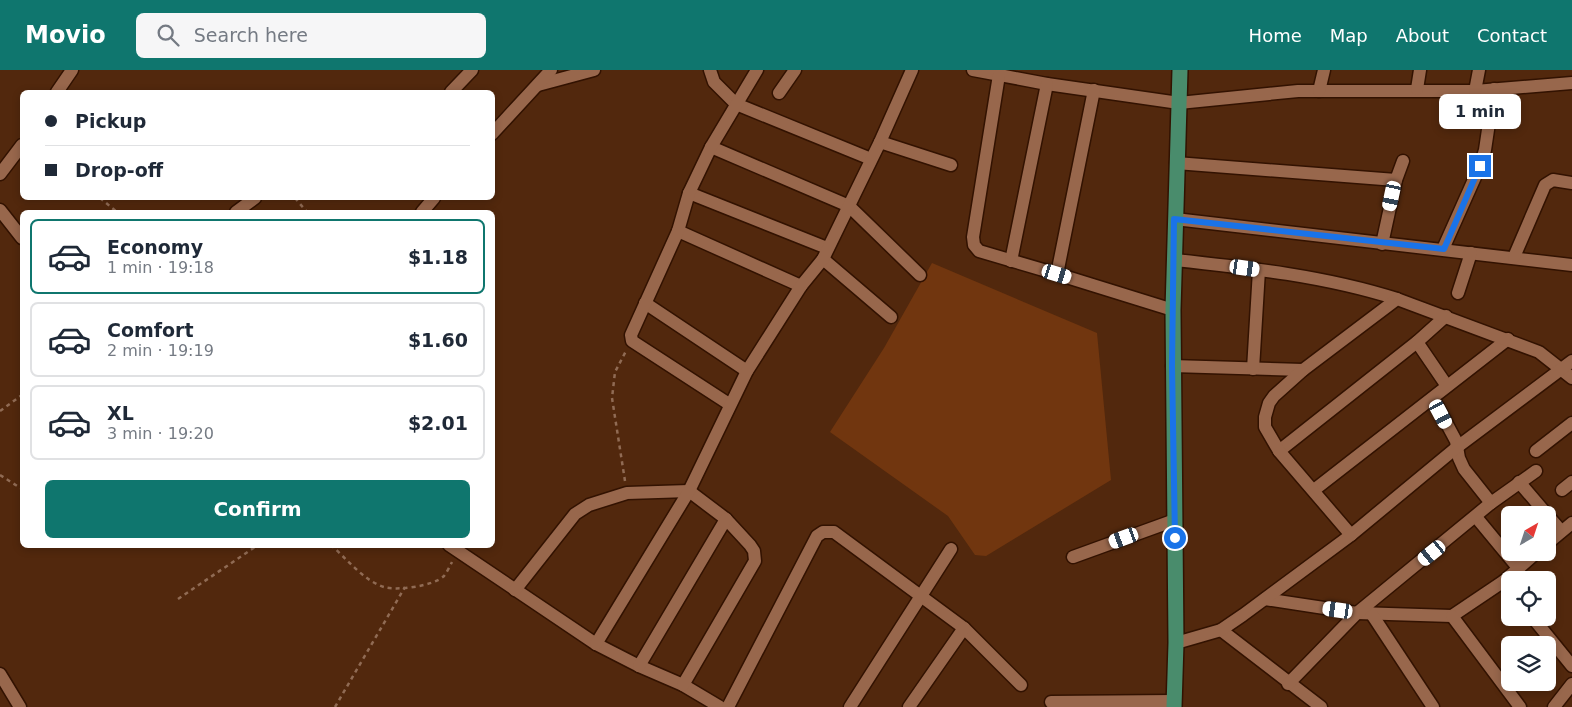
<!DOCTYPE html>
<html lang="en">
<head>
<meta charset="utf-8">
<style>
  :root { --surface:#fff; --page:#f6f6f7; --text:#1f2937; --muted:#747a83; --line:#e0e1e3; --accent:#0f766e }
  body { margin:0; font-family:"DejaVu Sans",sans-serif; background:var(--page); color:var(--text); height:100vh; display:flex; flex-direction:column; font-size:19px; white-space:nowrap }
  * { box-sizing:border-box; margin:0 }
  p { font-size:16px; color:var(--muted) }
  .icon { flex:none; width:28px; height:28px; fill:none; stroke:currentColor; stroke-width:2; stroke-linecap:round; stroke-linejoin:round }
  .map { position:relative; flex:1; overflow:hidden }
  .details { position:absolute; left:20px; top:140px; width:475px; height:338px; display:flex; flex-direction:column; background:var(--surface); border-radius:8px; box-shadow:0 2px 8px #0003 }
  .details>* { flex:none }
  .top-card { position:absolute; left:20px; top:20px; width:475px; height:110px; border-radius:8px; box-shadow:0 2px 8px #0003; display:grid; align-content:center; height:110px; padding:0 25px; background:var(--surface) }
  .needle { width:32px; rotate:39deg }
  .buttons { position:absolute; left:1501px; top:436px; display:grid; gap:10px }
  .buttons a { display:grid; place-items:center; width:55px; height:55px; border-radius:8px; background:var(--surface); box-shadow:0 2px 8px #0003; font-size:25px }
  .end { position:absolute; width:22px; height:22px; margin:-11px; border:6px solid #1a73e8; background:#fff; box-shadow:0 0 0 2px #fff }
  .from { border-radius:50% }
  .bubble { position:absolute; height:35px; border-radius:8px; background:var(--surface); box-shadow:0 2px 8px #0003; font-size:16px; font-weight:800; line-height:35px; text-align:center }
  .car { position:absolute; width:15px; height:30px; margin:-15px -8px; border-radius:6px; box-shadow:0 0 4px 1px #0007; background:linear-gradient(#fff 24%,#345 0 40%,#fff 0 76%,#345 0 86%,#fff 0) }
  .top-card b { display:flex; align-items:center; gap:18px; height:48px; font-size:19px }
  .top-card b+b { border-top:1px solid var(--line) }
  .top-card i { width:12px; height:12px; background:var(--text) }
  ul { padding:9px 0 0; list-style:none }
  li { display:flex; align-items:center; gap:15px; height:75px; margin:0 10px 8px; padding:0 15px; border:2px solid var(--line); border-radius:8px }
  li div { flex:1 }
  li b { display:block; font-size:19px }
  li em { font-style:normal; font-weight:800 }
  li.active { border-color:var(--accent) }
  li>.icon { width:45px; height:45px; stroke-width:1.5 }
  .cta { display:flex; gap:10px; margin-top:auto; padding:10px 25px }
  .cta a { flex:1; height:58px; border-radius:8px; background:var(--accent); color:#fff; font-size:20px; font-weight:800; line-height:58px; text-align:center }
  header { display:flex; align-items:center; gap:30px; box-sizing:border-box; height:70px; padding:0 25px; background:var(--accent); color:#fff }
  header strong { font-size:24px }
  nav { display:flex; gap:28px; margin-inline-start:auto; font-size:18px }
  .search { width:350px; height:45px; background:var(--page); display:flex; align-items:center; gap:12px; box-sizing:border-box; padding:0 18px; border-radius:8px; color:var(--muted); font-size:19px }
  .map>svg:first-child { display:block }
  .green { fill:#71360f }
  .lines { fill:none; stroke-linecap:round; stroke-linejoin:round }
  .minor-casing { stroke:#321201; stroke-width:15 }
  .major-casing { stroke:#321201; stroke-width:18 }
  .path { stroke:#906b54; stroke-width:2.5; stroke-dasharray:4 4; stroke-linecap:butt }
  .minor { stroke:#98674c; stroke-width:12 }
  .major { stroke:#498c6c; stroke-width:15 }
  .route { stroke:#1a73e8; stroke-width:6 }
</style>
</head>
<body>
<header>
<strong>Movio</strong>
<div class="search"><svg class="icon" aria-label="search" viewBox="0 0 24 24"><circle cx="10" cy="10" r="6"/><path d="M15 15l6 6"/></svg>Search here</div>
<nav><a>Home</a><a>Map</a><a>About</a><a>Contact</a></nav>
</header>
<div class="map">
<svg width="1572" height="637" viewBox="0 0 1572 637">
  <rect width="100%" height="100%" fill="#52280d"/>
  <polygon class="green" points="932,193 1097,263 1111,410 986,486 975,485 948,446 830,362 884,278"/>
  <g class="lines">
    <g class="minor-casing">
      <g id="minor">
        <polyline points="710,0 714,12 736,34 871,89"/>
        <polyline points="973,0 1047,14 1179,33 1298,21 1475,21 1572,13"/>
        <polyline points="999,5 973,167 974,175 979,181 1057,204 1094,20"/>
        <polyline points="538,15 594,0"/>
        <polyline points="1417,19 1420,0"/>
        <polyline points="1319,21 1324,0"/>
        <polyline points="1475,21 1479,0"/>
        <polyline points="57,22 72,0"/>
        <polyline points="451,22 472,0"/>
        <polyline points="779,23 795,0"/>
        <polyline points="492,64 551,0"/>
        <polyline points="880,72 951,95"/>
        <polyline points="711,77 849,136 920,205"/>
        <polyline points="1176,93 1396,110"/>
        <polyline points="0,104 22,75"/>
        <polyline points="689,123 827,178"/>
        <polyline points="0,140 22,168"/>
        <polyline points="236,142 255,128"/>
        <polyline points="422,142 434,128"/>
        <polyline points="1175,149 1572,195"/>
        <polyline points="678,161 801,216"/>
        <polyline points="1382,174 1396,110 1403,91"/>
        <polyline points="1443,179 1480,96 1485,80 1494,19"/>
        <polyline points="1514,187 1545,115 1553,110 1572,113"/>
        <polyline points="823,189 891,247"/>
        <path d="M1175,190C1250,198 1325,206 1397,229"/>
        <polyline points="1011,191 1047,14"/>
        <polyline points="1057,204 1173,240"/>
        <polyline points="1458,223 1471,183"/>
        <polyline points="645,233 747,301"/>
        <polyline points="1417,272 1447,316"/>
        <polyline points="1172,296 1303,300"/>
        <polyline points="1253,299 1259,200"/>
        <polyline points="1433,328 1456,371 1459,388 1464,399 1491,433"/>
        <polyline points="729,334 632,271 631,265 678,161 689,123 711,77 757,0"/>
        <polyline points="1279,381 1417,272 1446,246"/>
        <polyline points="1536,381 1572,353"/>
        <polyline points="1519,412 1561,461"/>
        <polyline points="1314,420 1508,269"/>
        <polyline points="1562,420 1572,412"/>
        <polyline points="1476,447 1519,499"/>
        <polyline points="1351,465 1279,381 1265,357 1265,347 1269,333 1274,326 1303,300 1397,229 1539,282 1572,308"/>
        <polyline points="1548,473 1572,453"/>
        <polyline points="449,475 596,574 639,596 683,615 720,637"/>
        <polyline points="1073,487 1175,450"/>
        <polyline points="1504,511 1537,482"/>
        <polyline points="515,520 575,444 589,435 627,423 689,421 726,449 750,475 754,481 755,491 683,615"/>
        <polyline points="1265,529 1357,543 1452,546 1504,511 1510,519"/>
        <polyline points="1371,543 1433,637"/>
        <polyline points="1452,546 1520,637"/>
        <polyline points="1533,548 1572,596"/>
        <polyline points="1221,560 1321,637"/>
        <polyline points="1176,573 1221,560 1243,545 1351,465 1456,378 1572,291"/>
        <polyline points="596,574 689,421 747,301 801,216 823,189 880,72 912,0"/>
        <polyline points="639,596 726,449"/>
        <polyline points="0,604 20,637"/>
        <polyline points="1288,614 1357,543 1491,433 1536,401"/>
        <polyline points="1051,632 1174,631"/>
        <polyline points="728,637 817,466 823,462 834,462 964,558 1021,615"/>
        <polyline points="850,637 951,479"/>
        <polyline points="909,637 964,558"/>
        <polyline points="1554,637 1572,614"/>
      </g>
    </g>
    <g class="major-casing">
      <polyline id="major" points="1174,637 1176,573 1173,240 1180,0"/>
    </g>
    <g class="path">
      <polyline points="100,128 117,142"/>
      <polyline points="295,128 307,142"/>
      <polyline points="0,341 22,325"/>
      <polyline points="0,405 22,419"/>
      <polyline points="625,411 612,328 615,302 626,281"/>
      <path d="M331,475C346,488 364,511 384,517C397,521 434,516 444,506C447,502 450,496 452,492"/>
      <polyline points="178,529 258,475"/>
      <polyline points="335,637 405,517"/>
    </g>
    <use href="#minor" class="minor"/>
    <use href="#major" class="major"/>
  </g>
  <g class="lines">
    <polyline class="route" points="1175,468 1172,296 1174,149 1444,179 1480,96"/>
  </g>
</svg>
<div class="buttons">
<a><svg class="needle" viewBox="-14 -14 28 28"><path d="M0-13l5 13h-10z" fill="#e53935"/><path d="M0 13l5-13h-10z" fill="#747a83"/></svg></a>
<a><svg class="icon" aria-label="locate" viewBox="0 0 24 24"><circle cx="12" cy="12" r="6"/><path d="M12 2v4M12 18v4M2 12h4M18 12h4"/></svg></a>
<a><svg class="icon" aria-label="layers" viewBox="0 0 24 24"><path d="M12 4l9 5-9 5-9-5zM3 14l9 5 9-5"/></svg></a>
</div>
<i class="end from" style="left:1175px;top:468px"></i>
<i class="end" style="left:1480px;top:96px"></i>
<div class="bubble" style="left:1439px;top:24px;width:82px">1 min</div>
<i class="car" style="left:1392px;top:126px;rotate:192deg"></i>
<i class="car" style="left:1245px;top:198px;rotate:98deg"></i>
<i class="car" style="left:1057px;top:204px;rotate:107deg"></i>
<i class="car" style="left:1441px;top:344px;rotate:152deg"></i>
<i class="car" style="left:1124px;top:468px;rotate:250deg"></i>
<i class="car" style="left:1432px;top:483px;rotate:231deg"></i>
<i class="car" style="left:1338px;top:540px;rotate:278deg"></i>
<div class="top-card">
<b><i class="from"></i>Pickup</b>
<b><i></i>Drop-off</b>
</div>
<section class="details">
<ul>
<li class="active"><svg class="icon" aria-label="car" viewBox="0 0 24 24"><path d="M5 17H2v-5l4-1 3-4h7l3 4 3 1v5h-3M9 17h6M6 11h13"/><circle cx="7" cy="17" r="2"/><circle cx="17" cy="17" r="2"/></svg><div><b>Economy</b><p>1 min · 19:18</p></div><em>$1.18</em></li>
<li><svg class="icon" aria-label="car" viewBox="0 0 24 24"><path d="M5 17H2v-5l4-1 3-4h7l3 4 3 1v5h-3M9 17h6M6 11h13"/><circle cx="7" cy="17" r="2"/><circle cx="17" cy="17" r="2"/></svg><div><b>Comfort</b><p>2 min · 19:19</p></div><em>$1.60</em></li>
<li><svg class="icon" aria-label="car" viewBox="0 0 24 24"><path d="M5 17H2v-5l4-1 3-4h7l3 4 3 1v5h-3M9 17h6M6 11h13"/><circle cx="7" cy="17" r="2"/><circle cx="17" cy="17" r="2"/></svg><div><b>XL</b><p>3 min · 19:20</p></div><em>$2.01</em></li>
</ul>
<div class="cta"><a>Confirm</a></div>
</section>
</div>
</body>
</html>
